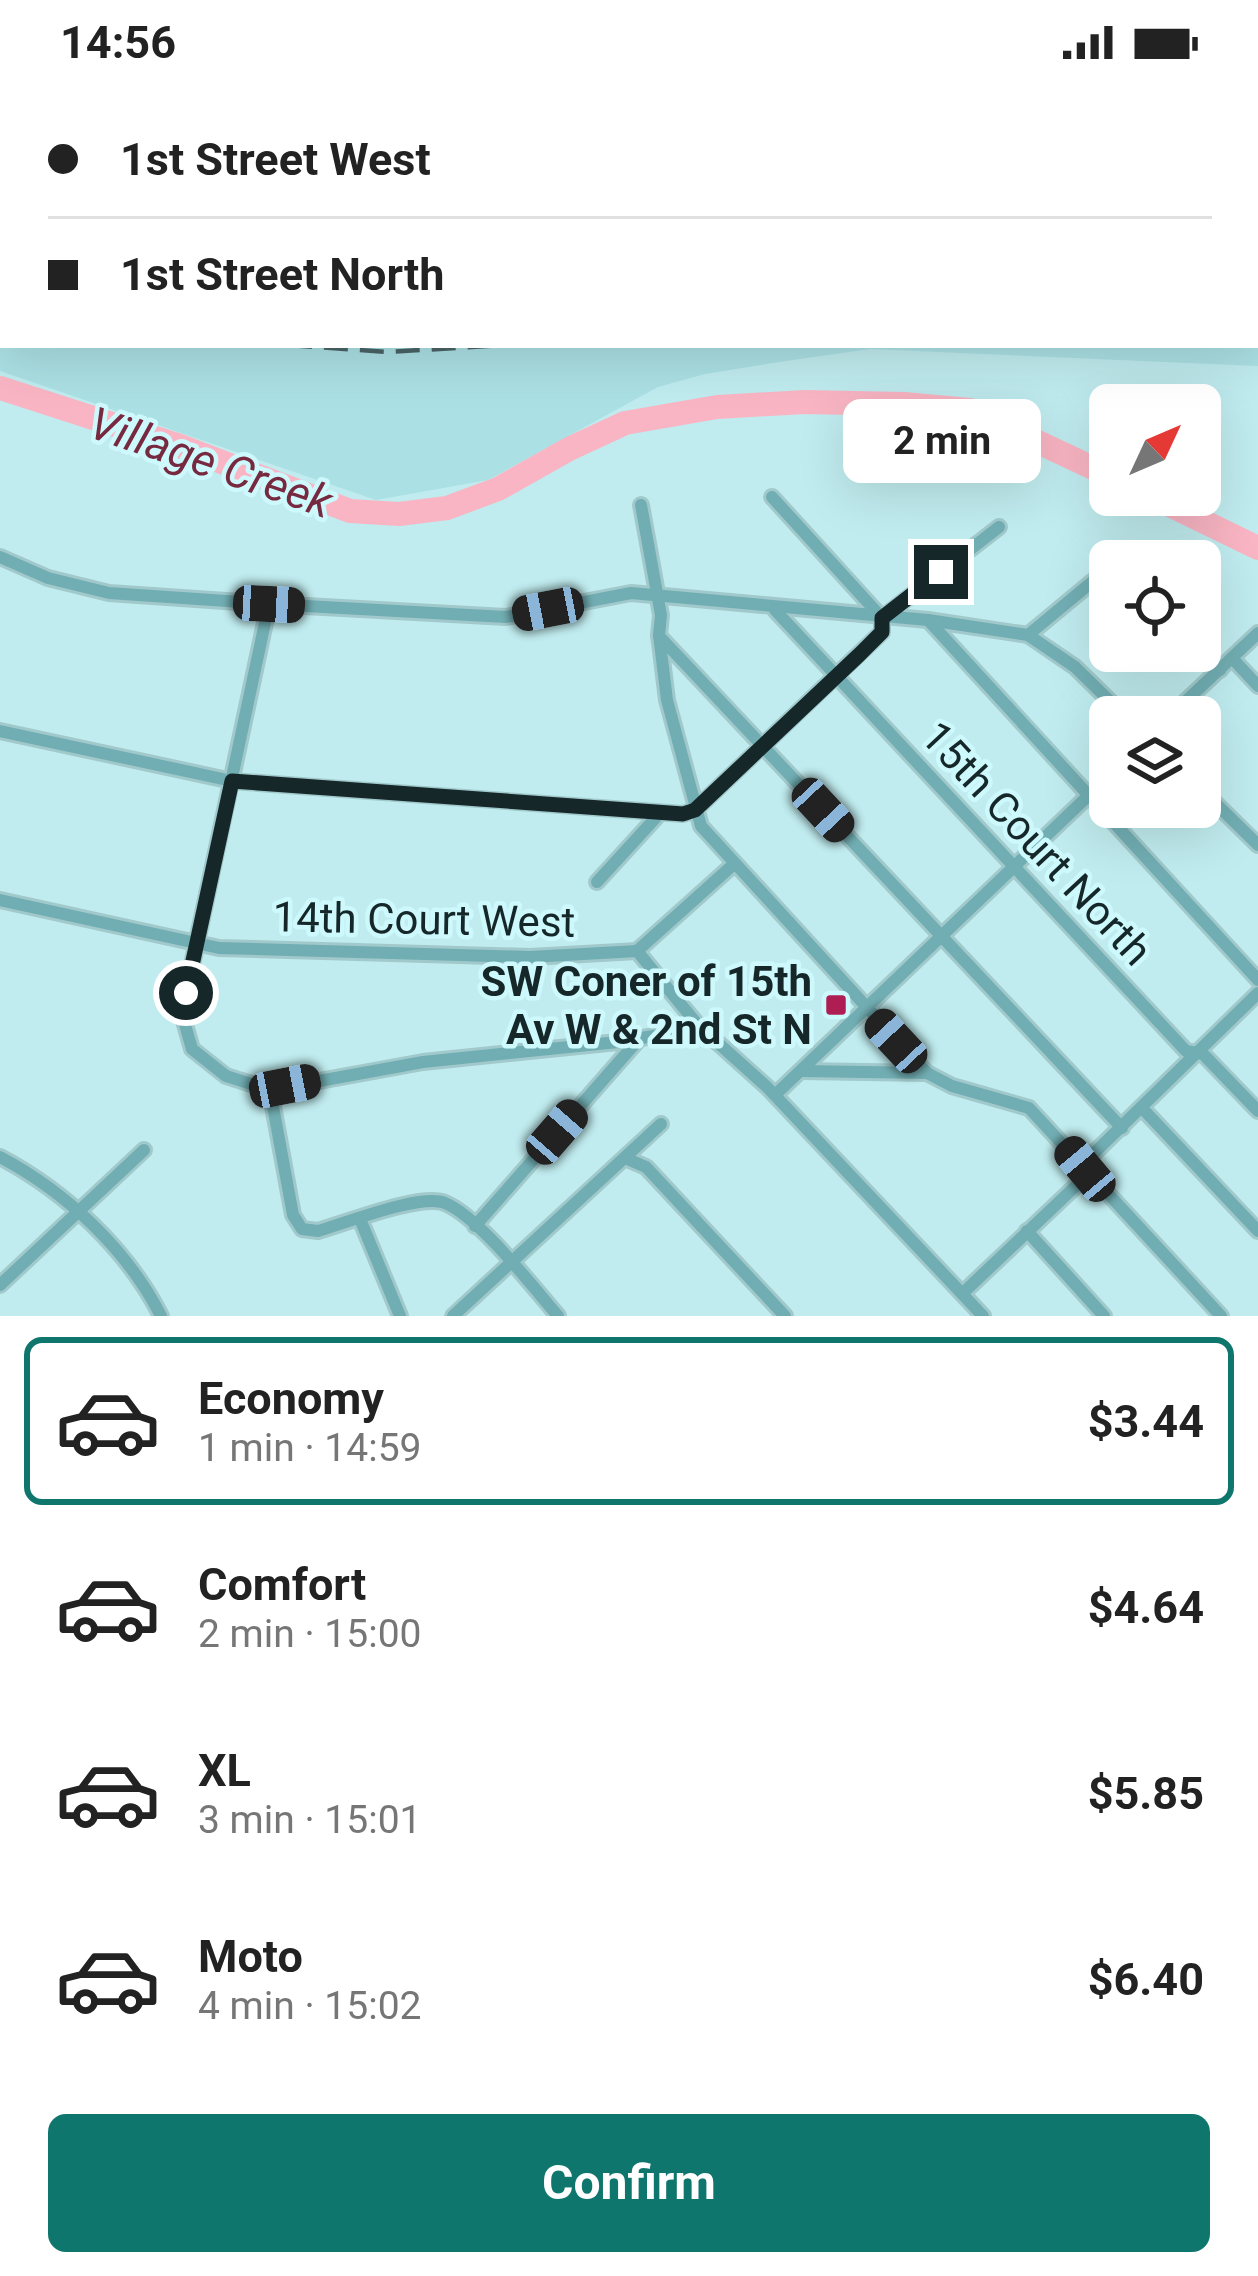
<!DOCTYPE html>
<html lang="en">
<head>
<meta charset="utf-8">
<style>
  :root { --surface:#fff; --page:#f6f6f6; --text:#222; --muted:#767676; --line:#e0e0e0; --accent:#0f766e }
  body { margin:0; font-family:Roboto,sans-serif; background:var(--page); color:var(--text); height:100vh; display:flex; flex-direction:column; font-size:45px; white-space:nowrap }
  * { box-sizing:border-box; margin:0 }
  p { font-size:39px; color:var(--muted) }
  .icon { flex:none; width:66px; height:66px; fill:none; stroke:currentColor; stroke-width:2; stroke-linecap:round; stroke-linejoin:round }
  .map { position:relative; height:1232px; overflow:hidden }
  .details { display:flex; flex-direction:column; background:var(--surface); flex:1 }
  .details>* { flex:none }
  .hud { position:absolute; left:0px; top:0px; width:1260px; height:264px; box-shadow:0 12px 48px #0002; display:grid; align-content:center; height:264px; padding:0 48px; background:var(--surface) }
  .needle { width:78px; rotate:46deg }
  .fabs { position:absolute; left:1089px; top:300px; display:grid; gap:24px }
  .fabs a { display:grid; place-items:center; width:132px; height:132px; border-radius:18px; background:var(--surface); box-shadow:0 12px 48px #0002; font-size:60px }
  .end { position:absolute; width:54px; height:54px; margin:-27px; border:15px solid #162729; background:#fff; box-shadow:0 0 0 6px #fff }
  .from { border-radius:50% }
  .bubble { position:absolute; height:84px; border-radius:18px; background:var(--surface); box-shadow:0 12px 48px #0002; font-size:39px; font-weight:700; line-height:84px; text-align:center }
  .car { position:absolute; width:36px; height:72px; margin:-36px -18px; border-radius:15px; box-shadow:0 0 9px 3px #0007; background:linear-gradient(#222 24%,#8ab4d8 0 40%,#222 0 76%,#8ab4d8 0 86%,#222 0) }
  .hud b { display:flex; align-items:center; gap:42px; height:114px; font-size:45px }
  .hud b+b { border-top:3px solid var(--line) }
  .hud i { width:30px; height:30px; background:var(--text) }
  ul { padding:21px 0 0; list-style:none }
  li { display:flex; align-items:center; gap:36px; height:168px; margin:0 24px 18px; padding:0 24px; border:6px solid transparent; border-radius:18px }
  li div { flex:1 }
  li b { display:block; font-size:45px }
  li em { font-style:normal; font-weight:700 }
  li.on { border-color:var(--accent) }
  li>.icon { width:108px; height:108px; stroke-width:1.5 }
  .button { display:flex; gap:24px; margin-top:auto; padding:24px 48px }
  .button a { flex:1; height:138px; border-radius:18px; background:var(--accent); color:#fff; font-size:48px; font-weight:700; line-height:138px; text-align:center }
  .status { display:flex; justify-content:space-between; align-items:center; height:84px; padding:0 60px; background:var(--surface); direction:ltr }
  .status svg { height:33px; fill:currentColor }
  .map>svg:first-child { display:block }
  .built { fill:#abe0e4; fill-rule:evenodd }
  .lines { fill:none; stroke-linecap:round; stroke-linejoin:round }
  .river { stroke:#f9b5c3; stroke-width:24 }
  .minor-casing { stroke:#a1c9cb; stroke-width:18 }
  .minor { stroke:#71aeb3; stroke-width:12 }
  .rail { stroke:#4a6466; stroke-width:4.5; stroke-dasharray:24 12; stroke-linecap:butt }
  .route { stroke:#162729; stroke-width:15 }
  .poi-dot { fill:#ae1e53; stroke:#cdf9fd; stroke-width:4.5 }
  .labels { text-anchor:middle; stroke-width:9; stroke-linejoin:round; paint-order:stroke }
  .street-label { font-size:42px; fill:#162729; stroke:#cdf9fd }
  .poi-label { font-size:42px; font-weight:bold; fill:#162729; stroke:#cdf9fd; text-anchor:end }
  .water-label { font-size:45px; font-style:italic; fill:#76293f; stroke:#cdf9fd }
</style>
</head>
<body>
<div class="status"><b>14:56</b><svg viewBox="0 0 49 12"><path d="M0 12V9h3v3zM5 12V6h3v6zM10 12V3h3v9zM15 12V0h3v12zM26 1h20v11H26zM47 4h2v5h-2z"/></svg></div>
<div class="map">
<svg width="1258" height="1232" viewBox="0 0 1258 1232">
  <rect width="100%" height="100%" fill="#c0ecef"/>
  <path class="built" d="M0,0H1258V282L870,265L779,278L705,290L658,303L488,396L376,416L0,287ZM3,3H1257V261H3Z"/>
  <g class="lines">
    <g class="river">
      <polyline points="0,304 180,362 350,427 399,430 447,424 498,405 569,365 625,339 717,323 805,318 904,320 970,326 1110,392"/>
      <polyline points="1149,411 1258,464"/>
    </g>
    <g class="minor-casing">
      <g id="minor">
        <polyline points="0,85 3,86"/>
        <polyline points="772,413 882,534"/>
        <polyline points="641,421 661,531 659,551 667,616 701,742 927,989 952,1002 1029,1024 1221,1232"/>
        <polyline points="0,473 48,494 109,509 269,520 506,533 631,509 928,536 1028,551 1075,583 1126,633"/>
        <polyline points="1117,477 1118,477"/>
        <polyline points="269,520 186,909 184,937 192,965 226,992 270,1006 423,978 618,958 677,948 697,940"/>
        <polyline points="775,526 1186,967 1203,970 1258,1027"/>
        <polyline points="928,536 1258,896"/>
        <polyline points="1028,551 1110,483"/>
        <polyline points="659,552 1122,1044"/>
        <polyline points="1200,565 1220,586"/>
        <polyline points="1232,574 1258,602"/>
        <polyline points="1169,633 1258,549"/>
        <polyline points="0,647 232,697 683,730 695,726 882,548 882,534 999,443"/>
        <polyline points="1200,704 1258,761"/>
        <polyline points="597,798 660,729"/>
        <polyline points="0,816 219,864 530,873 637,867"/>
        <polyline points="637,867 697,940 767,1003 983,1232"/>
        <polyline points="637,867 734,780"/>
        <polyline points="801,987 927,989"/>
        <path d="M270,1006L293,1131L302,1145L318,1147C346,1139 421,1109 445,1119C479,1133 533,1203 558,1232"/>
        <polyline points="775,1011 1110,691"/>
        <polyline points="1142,1024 1258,1147"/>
        <path d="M0,1073C66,1108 127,1165 161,1232"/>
        <polyline points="625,1074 646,1083 785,1232"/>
        <polyline points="360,1135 400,1232"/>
        <polyline points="475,1142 639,955"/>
        <polyline points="1027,1147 1104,1232"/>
        <polyline points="0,1201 144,1066"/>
        <polyline points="963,1209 1081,1097 1086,1077 1258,909"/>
        <polyline points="453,1232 661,1040"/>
      </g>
    </g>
    <use href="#minor" class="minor"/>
    <g class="rail">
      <polyline points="0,169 3,171"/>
      <polyline points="1257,181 1258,181"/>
      <polyline points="288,261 388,268 506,261"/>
    </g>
  </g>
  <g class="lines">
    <polyline class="route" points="186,909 232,697 683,730 695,726 860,570 882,548 882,534 941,488"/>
  </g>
  <rect class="poi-dot" x="824" y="909" width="24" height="24" rx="6"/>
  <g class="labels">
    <g class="street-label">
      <text transform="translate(1037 759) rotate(47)" y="15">15th Court North</text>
      <text transform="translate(424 835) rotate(1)" y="15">14th Court West</text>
    </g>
    <g class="poi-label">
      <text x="812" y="912">SW Coner of 15th<tspan x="812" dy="48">Av W &amp; 2nd St N</tspan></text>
    </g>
    <g class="water-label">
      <text transform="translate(211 378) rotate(19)" y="16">Village Creek</text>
    </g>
  </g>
</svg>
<div class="fabs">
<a><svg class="needle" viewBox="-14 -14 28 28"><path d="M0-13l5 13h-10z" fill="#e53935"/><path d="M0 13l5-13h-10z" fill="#767676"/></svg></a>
<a><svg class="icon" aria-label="locate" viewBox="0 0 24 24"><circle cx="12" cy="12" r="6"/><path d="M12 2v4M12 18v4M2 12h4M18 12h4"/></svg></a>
<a><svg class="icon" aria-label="layers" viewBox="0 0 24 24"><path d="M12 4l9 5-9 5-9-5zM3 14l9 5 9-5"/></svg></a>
</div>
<i class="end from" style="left:186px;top:909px"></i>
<i class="end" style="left:941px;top:488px"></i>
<div class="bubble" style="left:843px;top:315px;width:198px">2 min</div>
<i class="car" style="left:269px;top:520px;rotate:93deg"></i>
<i class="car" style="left:548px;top:525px;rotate:259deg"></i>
<i class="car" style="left:823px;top:726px;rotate:137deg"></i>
<i class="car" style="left:896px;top:957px;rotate:317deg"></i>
<i class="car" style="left:285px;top:1002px;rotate:79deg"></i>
<i class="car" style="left:557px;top:1048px;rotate:41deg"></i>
<i class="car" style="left:1085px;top:1085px;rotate:320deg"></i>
<div class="hud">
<b><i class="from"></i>1st Street West</b>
<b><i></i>1st Street North</b>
</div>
</div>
<section class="details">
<ul>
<li class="on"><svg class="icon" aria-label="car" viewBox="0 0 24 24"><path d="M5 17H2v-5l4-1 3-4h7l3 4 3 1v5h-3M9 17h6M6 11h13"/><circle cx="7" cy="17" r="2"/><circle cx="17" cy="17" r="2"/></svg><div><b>Economy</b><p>1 min · 14:59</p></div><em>$3.44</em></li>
<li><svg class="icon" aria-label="car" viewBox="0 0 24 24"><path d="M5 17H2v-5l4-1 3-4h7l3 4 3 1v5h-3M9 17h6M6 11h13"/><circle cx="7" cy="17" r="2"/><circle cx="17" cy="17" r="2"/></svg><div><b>Comfort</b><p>2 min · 15:00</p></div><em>$4.64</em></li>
<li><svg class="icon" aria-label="car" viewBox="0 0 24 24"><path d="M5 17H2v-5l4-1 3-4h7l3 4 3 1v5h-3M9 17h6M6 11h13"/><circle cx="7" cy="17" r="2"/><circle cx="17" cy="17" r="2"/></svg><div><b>XL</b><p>3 min · 15:01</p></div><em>$5.85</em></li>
<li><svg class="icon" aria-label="car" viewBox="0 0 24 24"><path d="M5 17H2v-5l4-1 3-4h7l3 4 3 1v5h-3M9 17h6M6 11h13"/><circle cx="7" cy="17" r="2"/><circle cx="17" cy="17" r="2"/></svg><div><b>Moto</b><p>4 min · 15:02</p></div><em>$6.40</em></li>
</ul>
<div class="button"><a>Confirm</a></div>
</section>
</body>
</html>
